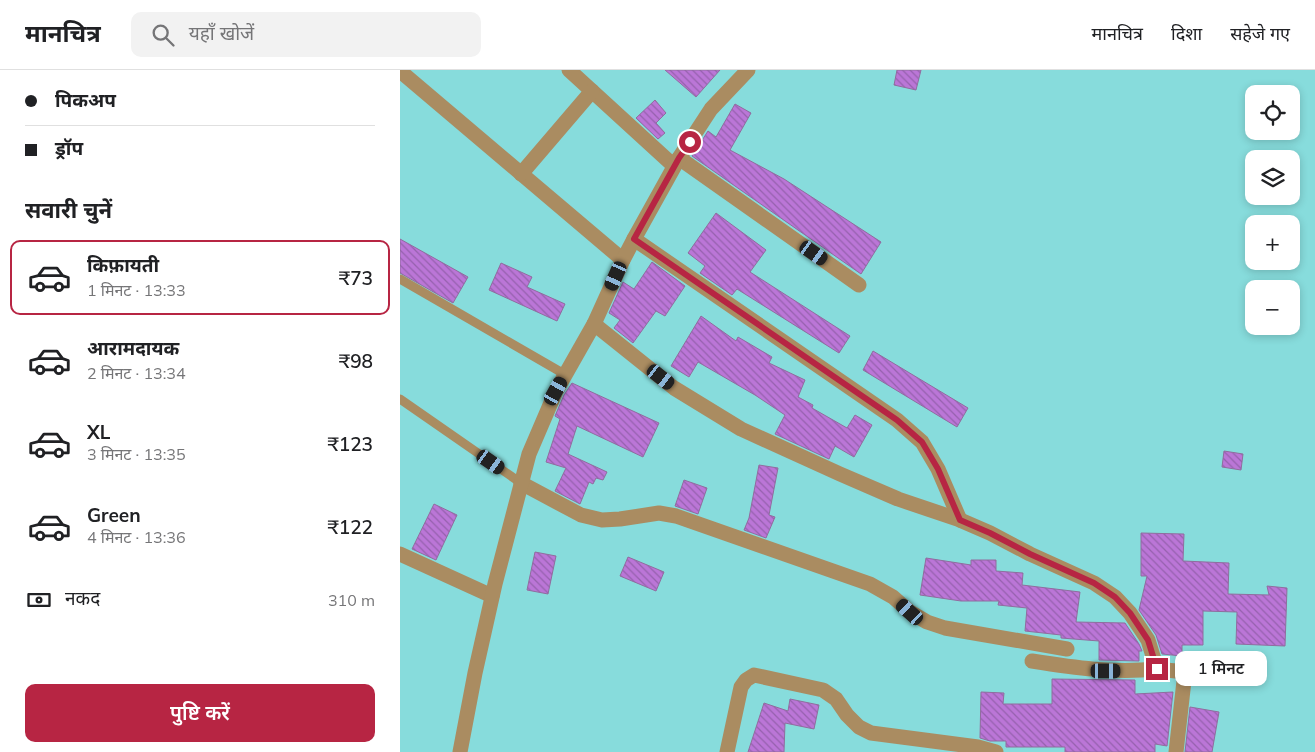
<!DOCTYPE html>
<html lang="hi">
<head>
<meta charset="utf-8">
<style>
  :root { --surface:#fff; --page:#f2f2f2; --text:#202124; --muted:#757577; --line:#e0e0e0; --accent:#b72543 }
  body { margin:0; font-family:Mulish,"Noto Sans Devanagari",sans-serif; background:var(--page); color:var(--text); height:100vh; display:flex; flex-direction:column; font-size:19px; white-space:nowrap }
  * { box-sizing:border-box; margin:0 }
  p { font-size:16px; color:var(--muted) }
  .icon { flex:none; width:28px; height:28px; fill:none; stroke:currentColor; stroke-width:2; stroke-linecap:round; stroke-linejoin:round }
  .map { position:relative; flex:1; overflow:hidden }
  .panel { display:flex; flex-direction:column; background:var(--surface); width:400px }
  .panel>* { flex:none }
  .top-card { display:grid; align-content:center; height:110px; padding:0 25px; background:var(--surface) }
  .fabs { position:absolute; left:845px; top:15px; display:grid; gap:10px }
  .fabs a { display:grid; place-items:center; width:55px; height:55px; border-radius:10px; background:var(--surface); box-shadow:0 2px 8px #0003; font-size:25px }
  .end { position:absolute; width:22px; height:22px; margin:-11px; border:6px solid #b72543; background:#fff; box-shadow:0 0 0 2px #fff }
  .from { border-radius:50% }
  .bubble { position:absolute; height:35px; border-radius:10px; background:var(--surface); box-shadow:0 2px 8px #0003; font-size:16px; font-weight:600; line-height:35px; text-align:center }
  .car { position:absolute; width:15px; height:30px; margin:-15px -8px; border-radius:6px; box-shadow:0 0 4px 1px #0007; background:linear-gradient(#222 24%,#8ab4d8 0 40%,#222 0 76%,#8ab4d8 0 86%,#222 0) }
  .top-card b { display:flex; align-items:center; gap:18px; height:48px; font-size:19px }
  .top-card b+b { border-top:1px solid var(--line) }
  .top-card i { width:12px; height:12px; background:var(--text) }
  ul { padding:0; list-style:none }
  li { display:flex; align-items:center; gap:15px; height:75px; margin:0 10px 8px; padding:0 15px; border:2px solid transparent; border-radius:10px }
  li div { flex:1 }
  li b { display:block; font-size:19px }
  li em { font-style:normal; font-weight:600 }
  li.active { border-color:var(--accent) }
  li>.icon { width:45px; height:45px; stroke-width:1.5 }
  h2 { padding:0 25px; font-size:22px; line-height:60px }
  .pay { display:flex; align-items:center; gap:12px; height:55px; padding:0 25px; font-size:19px }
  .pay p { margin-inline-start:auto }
  .cta { display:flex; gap:10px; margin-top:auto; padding:10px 25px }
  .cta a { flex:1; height:58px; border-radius:10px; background:var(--accent); color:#fff; font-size:20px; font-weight:600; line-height:58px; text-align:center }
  header { display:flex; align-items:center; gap:30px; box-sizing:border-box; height:70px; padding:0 25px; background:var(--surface); border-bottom:1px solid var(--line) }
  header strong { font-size:24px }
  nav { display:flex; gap:28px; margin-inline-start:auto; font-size:18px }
  .search { width:350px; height:45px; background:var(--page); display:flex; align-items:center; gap:12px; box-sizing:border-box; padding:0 18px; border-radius:10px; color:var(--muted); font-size:19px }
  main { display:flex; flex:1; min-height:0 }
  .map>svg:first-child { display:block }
  .building { fill:url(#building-back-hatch); stroke:#906d9e }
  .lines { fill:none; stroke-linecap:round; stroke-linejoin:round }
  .lane { stroke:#aa8c61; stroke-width:9 }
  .street { stroke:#aa8c61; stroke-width:15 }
  .route { stroke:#b72543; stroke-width:6 }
</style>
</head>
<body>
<header>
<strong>मानचित्र</strong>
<div class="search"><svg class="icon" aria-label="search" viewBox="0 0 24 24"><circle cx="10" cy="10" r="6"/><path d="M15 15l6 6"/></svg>यहाँ खोजें</div>
<nav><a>मानचित्र</a><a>दिशा</a><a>सहेजे गए</a></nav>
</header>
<main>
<section class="panel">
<div class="top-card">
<b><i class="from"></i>पिकअप</b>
<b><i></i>ड्रॉप</b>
</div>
<h2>सवारी चुनें</h2>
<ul>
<li class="active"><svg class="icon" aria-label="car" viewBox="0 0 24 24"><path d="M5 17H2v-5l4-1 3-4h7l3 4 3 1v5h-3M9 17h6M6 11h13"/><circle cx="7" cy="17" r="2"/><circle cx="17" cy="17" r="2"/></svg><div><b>किफ़ायती</b><p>1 मिनट · 13:33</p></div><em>₹73</em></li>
<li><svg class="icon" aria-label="car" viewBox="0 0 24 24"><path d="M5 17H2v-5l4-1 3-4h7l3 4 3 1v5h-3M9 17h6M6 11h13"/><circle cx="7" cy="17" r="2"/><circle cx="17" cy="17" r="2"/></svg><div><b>आरामदायक</b><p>2 मिनट · 13:34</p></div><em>₹98</em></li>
<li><svg class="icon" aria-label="car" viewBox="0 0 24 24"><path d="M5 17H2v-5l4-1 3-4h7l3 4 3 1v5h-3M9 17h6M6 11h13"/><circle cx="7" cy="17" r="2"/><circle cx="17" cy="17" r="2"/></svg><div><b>XL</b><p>3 मिनट · 13:35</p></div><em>₹123</em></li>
<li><svg class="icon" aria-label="car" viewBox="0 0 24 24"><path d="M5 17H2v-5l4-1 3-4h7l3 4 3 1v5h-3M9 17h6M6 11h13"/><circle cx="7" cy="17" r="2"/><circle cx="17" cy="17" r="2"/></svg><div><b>Green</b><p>4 मिनट · 13:36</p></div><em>₹122</em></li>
</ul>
<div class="pay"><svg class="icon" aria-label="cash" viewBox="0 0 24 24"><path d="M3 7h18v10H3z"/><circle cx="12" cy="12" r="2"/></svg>नकद<p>310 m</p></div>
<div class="cta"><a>पुष्टि करें</a></div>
</section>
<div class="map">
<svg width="915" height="682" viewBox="0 0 915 682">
  <defs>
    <pattern id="building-back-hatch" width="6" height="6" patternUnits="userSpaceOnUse" patternTransform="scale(1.25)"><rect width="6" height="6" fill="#bb76d7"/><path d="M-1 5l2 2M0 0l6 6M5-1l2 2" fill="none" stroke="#9661ae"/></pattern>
  </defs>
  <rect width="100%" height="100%" fill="#87dcdc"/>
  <g class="building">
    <polygon points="265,0 320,0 296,27"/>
    <polygon points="497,0 521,0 516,20 494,15"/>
    <polygon points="255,30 266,43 256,53 265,63 258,69 236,48"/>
    <polygon points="335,34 351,43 330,80 384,109 481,172 461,204 292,86 308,61 316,67"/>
    <polygon points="316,143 366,180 350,202 450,266 439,283 337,219 332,225 300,203 305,196 288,183"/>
    <polygon points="0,169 68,207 53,233 0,203"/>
    <polygon points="252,192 285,216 265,246 256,241 233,273 214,258 220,250 209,243 223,212 234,219"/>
    <polygon points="101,193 132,207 127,217 165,234 157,251 89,220"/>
    <polygon points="301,246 336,271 338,267 372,287 369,293 405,310 398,327 413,335 412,338 447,358 455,345 472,355 454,387 435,376 429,389 375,364 385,345 355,325 298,292 289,307 271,296"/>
    <polygon points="473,281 568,338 557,357 463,300"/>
    <polygon points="172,313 259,353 243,387 177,356 168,384 207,402 203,410 196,408 193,414 189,412 180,434 155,421 166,398 146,392 160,349 155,346 164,325"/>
    <polygon points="824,381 843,384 841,400 822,397"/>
    <polygon points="359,395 378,398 369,445 375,447 366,468 344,460 349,448"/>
    <polygon points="284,410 307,418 298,444 275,436"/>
    <polygon points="34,434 57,445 36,490 12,479"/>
    <polygon points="741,463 784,464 783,491 829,493 828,524 869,525 867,516 887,518 885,576 836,574 837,542 803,541 803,575 782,575 782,586 762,584 756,565 739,540 747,506 741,506"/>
    <polygon points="135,482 156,486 148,524 127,520"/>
    <polygon points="228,487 264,502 256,521 220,506"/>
    <polygon points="526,488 571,495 571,490 596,490 596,501 623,503 622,515 680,522 676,552 725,553 739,574 742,581 739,581 739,591 699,590 699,571 661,568 661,565 625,561 627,538 598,535 599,531 561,531 520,525"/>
    <polygon points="652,609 735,610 735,624 773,622 767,676 755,674 755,682 665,682 665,677 606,677 606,671 590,671 580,668 581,622 604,623 603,634 652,634"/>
    <polygon points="390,629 419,635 414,659 385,653 384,682 348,682 364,633 388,641"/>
    <polygon points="790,637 819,642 812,682 785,682"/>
  </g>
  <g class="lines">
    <g class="lane">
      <polyline points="0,209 166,305"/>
      <polyline points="0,329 121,413"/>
    </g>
    <g class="street">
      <polyline points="169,0 274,96"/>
      <polyline points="0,1 223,190"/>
      <polyline points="279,88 459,215"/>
      <polyline points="121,104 192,21"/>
      <polyline points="234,169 497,350 522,372 538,399 560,450"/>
      <polyline points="194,254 274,318 341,359 440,404 498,429 560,450 590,463 630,484 694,513 715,527 730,543 748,570 757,599 785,602 776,682"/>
      <polyline points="121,413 181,445 202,450 220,449 259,443 276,446 470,514 493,527 510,542 527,552 545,558 667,579"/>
      <polyline points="0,484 92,526"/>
      <path d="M632,591C676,598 712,603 757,599"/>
      <polyline points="60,682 75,603 95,514 129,384 156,321 194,254 223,190 234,169 279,88 311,39 348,0"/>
      <polyline points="327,682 341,617 346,610 354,605 423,620 436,629 447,645 459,657 471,663 578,677 596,682"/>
    </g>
  </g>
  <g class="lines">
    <polyline class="route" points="290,72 279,88 234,169 497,350 522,372 538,399 560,450 590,463 630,484 694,513 715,527 730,543 748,570 757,599"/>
  </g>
</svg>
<div class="fabs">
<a><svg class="icon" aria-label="locate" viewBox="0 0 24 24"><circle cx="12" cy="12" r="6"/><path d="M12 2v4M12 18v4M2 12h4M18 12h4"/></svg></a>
<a><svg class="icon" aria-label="layers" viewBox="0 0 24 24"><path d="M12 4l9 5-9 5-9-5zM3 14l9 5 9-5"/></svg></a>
<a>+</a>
<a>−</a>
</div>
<i class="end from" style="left:290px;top:72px"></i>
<i class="end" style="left:757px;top:599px"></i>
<div class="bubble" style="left:775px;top:581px;width:92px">1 मिनट</div>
<i class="car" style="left:414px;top:183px;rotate:125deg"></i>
<i class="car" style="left:216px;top:206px;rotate:204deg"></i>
<i class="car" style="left:261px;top:307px;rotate:128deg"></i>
<i class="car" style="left:156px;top:321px;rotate:29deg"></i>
<i class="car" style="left:91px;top:392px;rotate:125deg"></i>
<i class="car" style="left:510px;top:542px;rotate:312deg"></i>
<i class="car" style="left:706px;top:601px;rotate:90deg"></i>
</div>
</main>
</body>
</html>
